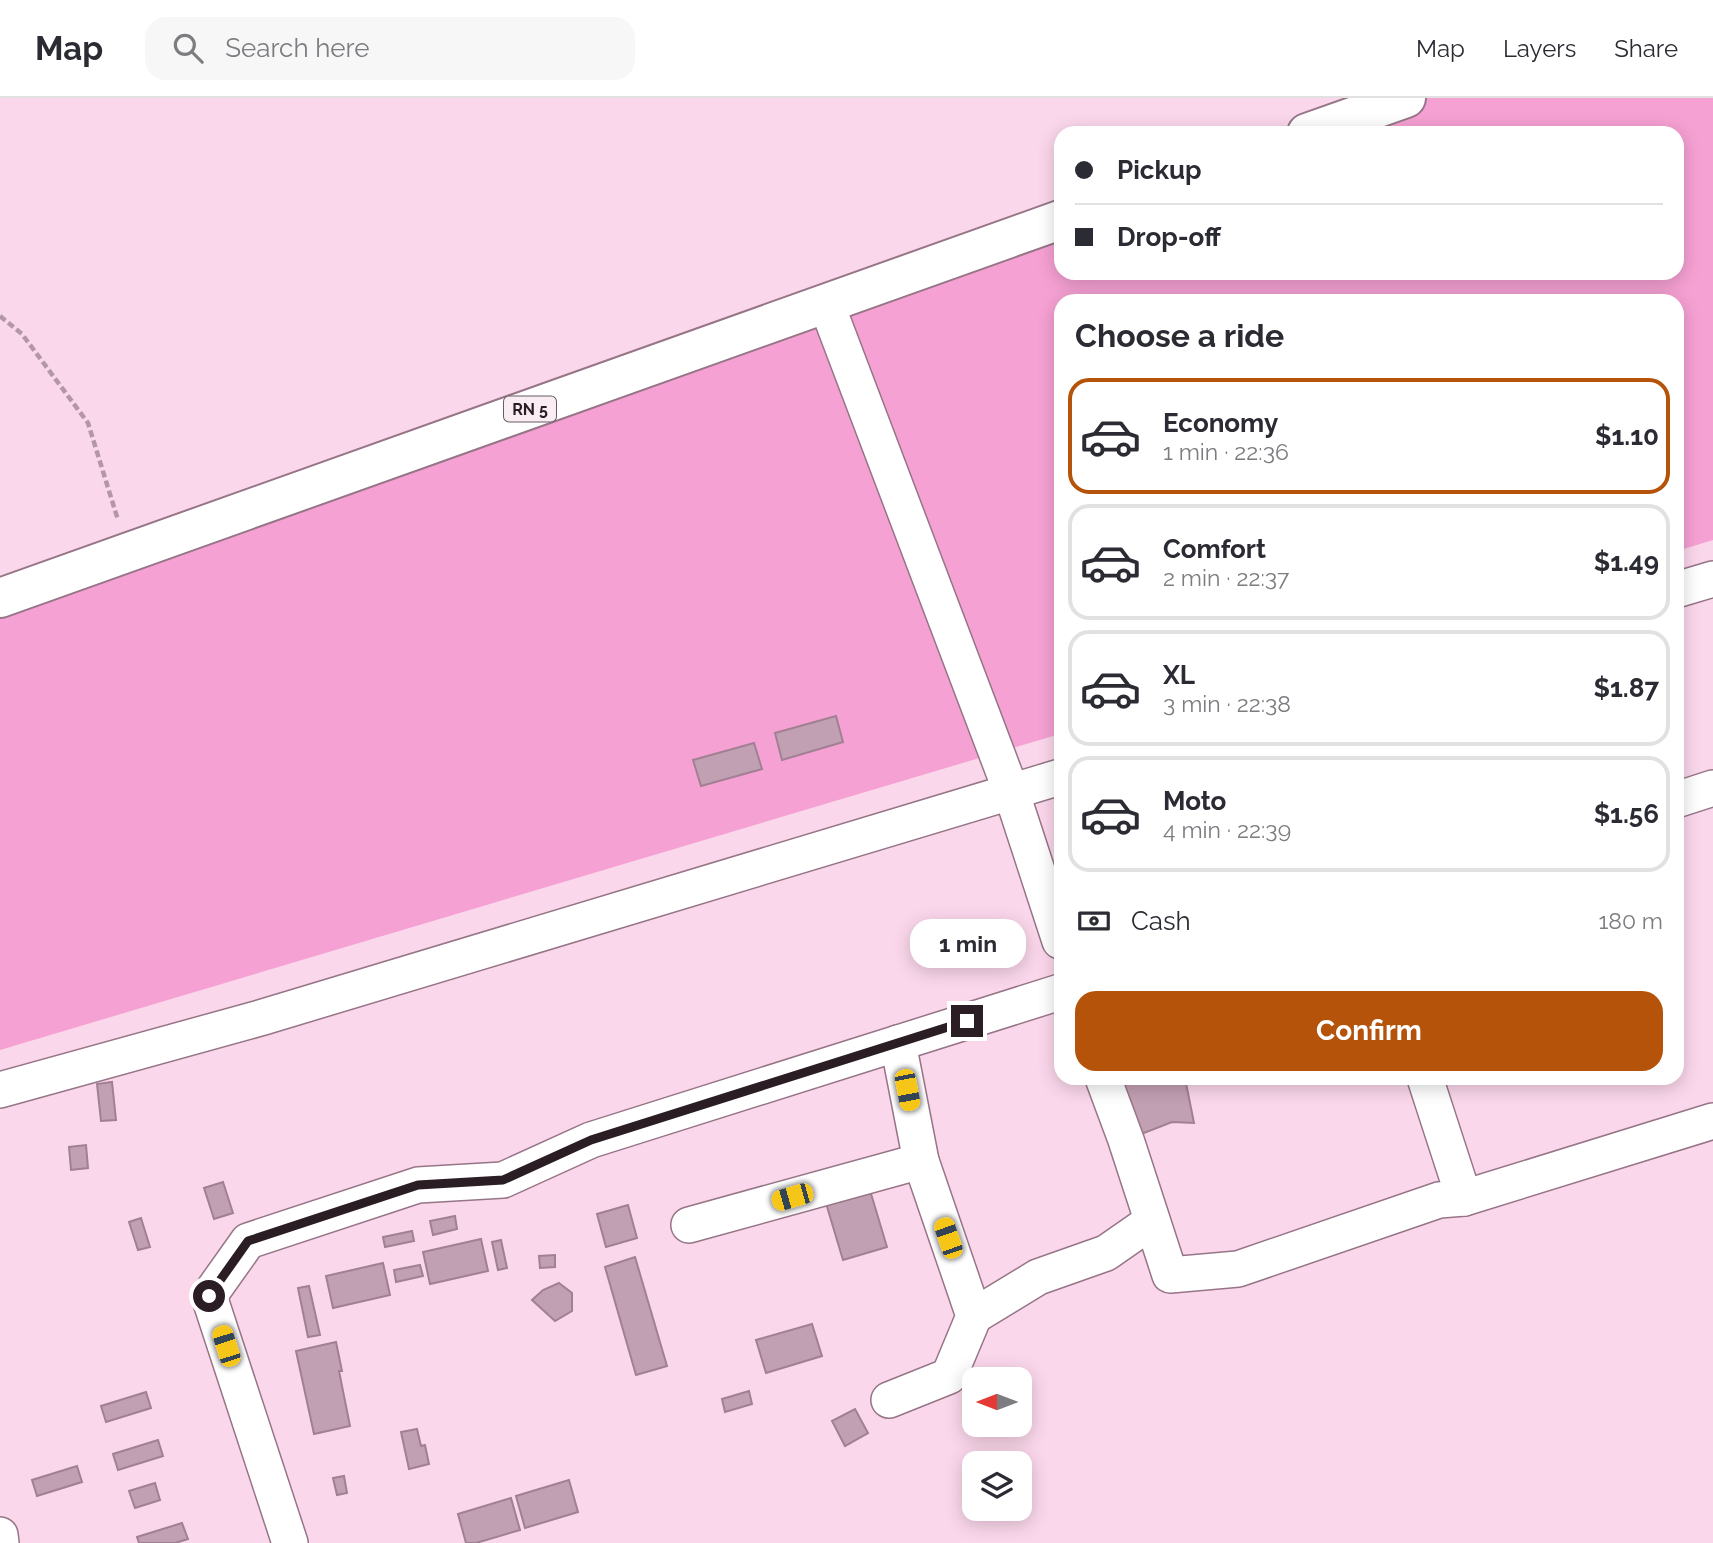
<!DOCTYPE html>
<html lang="en">
<head>
<meta charset="utf-8">
<style>
  :root { --surface:#fff; --page:#f7f7f7; --text:#2b2b33; --muted:#7c7c81; --line:#e1e1e2; --accent:#b45309 }
  body { margin:0; font-family:Raleway,sans-serif; background:var(--page); color:var(--text); height:100vh; display:flex; flex-direction:column; font-size:26px; white-space:nowrap }
  * { box-sizing:border-box; margin:0 }
  p { font-size:23px; color:var(--muted) }
  .icon { flex:none; width:38px; height:38px; fill:none; stroke:currentColor; stroke-width:2; stroke-linecap:round; stroke-linejoin:round }
  .map { position:relative; flex:1; overflow:hidden }
  .side { position:absolute; left:1054px; top:196px; width:630px; height:791px; display:flex; flex-direction:column; background:var(--surface); border-radius:21px; box-shadow:0 4px 18px #0003 }
  .side>* { flex:none }
  .guide { position:absolute; left:1054px; top:28px; width:630px; height:154px; border-radius:21px; box-shadow:0 4px 18px #0003; display:grid; align-content:center; height:154px; padding:0 21px; background:var(--surface) }
  .needle { width:46px; rotate:270deg }
  .fabs { position:absolute; left:962px; top:1269px; display:grid; gap:14px }
  .fabs a { display:grid; place-items:center; width:70px; height:70px; border-radius:14px; background:var(--surface); box-shadow:0 4px 18px #0003; font-size:35px }
  .end { position:absolute; width:32px; height:32px; margin:-16px; border:9px solid #2a1d24; background:#fff; box-shadow:0 0 0 4px #fff }
  .from { border-radius:50% }
  .bubble { position:absolute; height:49px; border-radius:21px; background:var(--surface); box-shadow:0 4px 18px #0003; font-size:23px; font-weight:700; line-height:49px; text-align:center }
  .car { position:absolute; width:21px; height:42px; margin:-21px -10px; border-radius:9px; box-shadow:0 0 5px 2px #0007; background:linear-gradient(#f5c518 24%,#345 0 40%,#f5c518 0 76%,#345 0 86%,#f5c518 0) }
  .guide b { display:flex; align-items:center; gap:24px; height:66px; font-size:26px }
  .guide b+b { border-top:2px solid var(--line) }
  .guide i { width:18px; height:18px; background:var(--text) }
  ul { padding:0; list-style:none }
  li { display:flex; align-items:center; gap:21px; height:116px; margin:0 14px 10px; padding:0 7px; border:4px solid var(--line); border-radius:21px }
  li div { flex:1 }
  li b { display:block; font-size:26px }
  li em { font-style:normal; font-weight:700 }
  li.current { border-color:var(--accent) }
  li>.icon { width:63px; height:63px; stroke-width:1.5 }
  h2 { padding:0 21px; font-size:32px; line-height:84px }
  .pay { display:flex; align-items:center; gap:18px; height:77px; padding:0 21px; font-size:26px }
  .pay p { margin-inline-start:auto }
  .cta { display:flex; gap:14px; margin-top:auto; padding:14px 21px }
  .cta a { flex:1; height:80px; border-radius:21px; background:var(--accent); color:#fff; font-size:28px; font-weight:700; line-height:80px; text-align:center }
  header { display:flex; align-items:center; gap:42px; box-sizing:border-box; height:98px; padding:0 35px; background:var(--surface); border-bottom:2px solid var(--line) }
  header strong { font-size:33px }
  nav { display:flex; gap:38px; margin-inline-start:auto; font-size:24px }
  .search { width:490px; height:63px; background:var(--page); display:flex; align-items:center; gap:18px; box-sizing:border-box; padding:0 24px; border-radius:21px; color:var(--muted); font-size:26px }
  .map>svg:first-child { display:block }
  .green { fill:#f6a1d3 }
  .building { fill:#c2a0b3; stroke:#a18093; stroke-width:2 }
  .lines { fill:none; stroke-linecap:round; stroke-linejoin:round }
  .minor-casing { stroke:#967587; stroke-width:38 }
  .major-casing { stroke:#967587; stroke-width:42 }
  .path { stroke:#b397a7; stroke-width:4.5; stroke-dasharray:7 3.5; stroke-linecap:butt }
  .minor { stroke:#fff; stroke-width:35 }
  .major { stroke:#fff; stroke-width:38 }
  .route { stroke:#2a1d24; stroke-width:9 }
  .labels { text-anchor:middle; stroke-width:5; stroke-linejoin:round; paint-order:stroke }
  .shield { fill:#faecf3; stroke:#685b62; stroke-width:2 }
  .shield-label { font-size:16px; font-weight:bold; fill:#2a1d24 }
</style>
</head>
<body>
<header>
<strong>Map</strong>
<div class="search"><svg class="icon" aria-label="search" viewBox="0 0 24 24"><circle cx="10" cy="10" r="6"/><path d="M15 15l6 6"/></svg>Search here</div>
<nav><a>Map</a><a>Layers</a><a>Share</a></nav>
</header>
<div class="map">
<svg width="1713" height="1445" viewBox="0 0 1713 1445">
  <rect width="100%" height="100%" fill="#fbd7eb"/>
  <polygon class="green" points="1384,0 1713,0 1713,442 1677,453 1676,203 1060,203 1060,636 0,952 0,481 1060,109 1060,175 1676,175 1676,35 1280,35"/>
  <g class="building">
    <polygon points="836,618 843,644 782,662 775,635"/>
    <polygon points="754,645 762,671 701,688 693,662"/>
    <polygon points="1103,980 1142,980 1143,982 1153,980 1185,980 1194,1025 1172,1024 1126,1042"/>
    <polygon points="112,984 116,1022 101,1023 97,986"/>
    <polygon points="86,1047 88,1070 71,1072 69,1049"/>
    <polygon points="223,1084 233,1115 214,1121 204,1090"/>
    <polygon points="869,1089 887,1149 843,1162 825,1102"/>
    <polygon points="628,1107 637,1140 606,1149 597,1116"/>
    <polygon points="455,1118 457,1131 433,1137 430,1123"/>
    <polygon points="141,1120 150,1149 138,1152 129,1124"/>
    <polygon points="412,1133 414,1143 385,1149 383,1139"/>
    <polygon points="481,1141 488,1173 430,1186 423,1154"/>
    <polygon points="501,1142 507,1170 498,1172 492,1144"/>
    <polygon points="555,1157 555,1169 540,1170 539,1158"/>
    <polygon points="635,1159 667,1268 636,1277 605,1169"/>
    <polygon points="383,1165 390,1197 333,1210 326,1178"/>
    <polygon points="420,1167 423,1178 396,1184 394,1172"/>
    <polygon points="559,1185 572,1195 572,1213 555,1223 532,1202 543,1192"/>
    <polygon points="309,1188 320,1237 308,1239 298,1190"/>
    <polygon points="812,1226 822,1258 766,1275 756,1242"/>
    <polygon points="336,1244 342,1273 339,1273 350,1328 314,1336 296,1253"/>
    <polygon points="749,1293 752,1306 725,1314 722,1301"/>
    <polygon points="146,1294 151,1310 106,1324 101,1308"/>
    <polygon points="855,1311 868,1335 845,1348 832,1323"/>
    <polygon points="417,1331 421,1348 425,1347 429,1366 409,1371 401,1334"/>
    <polygon points="158,1342 163,1358 118,1372 113,1356"/>
    <polygon points="77,1368 82,1384 37,1398 32,1382"/>
    <polygon points="344,1378 347,1395 337,1397 333,1380"/>
    <polygon points="569,1382 578,1414 525,1430 516,1398"/>
    <polygon points="155,1385 160,1402 135,1410 129,1393"/>
    <polygon points="511,1400 520,1432 476,1445 466,1445 458,1416"/>
    <polygon points="182,1425 188,1441 175,1445 139,1445 137,1439"/>
  </g>
  <g class="lines">
    <g class="minor-casing">
      <g id="minor">
        <polyline points="826,205 1011,693 1060,843"/>
        <polyline points="1676,492 1713,481"/>
        <polyline points="1676,702 1713,690"/>
        <polyline points="1103,980 1126,1042 1170,1177 1238,1171 1439,1102 1464,1100 1713,1023"/>
        <polyline points="1425,980 1464,1100"/>
        <polyline points="0,992 260,920 1060,679"/>
        <polyline points="689,1127 921,1063"/>
        <polyline points="974,1218 1038,1179 1106,1155 1152,1123"/>
        <polyline points="889,1302 949,1278 974,1218 921,1063 898,945"/>
        <polyline points="0,1437 1,1445"/>
        <polyline points="290,1445 209,1198 248,1143 418,1087 503,1082 591,1042 1060,894"/>
      </g>
    </g>
    <g class="major-casing">
      <g id="major">
        <polyline points="1307,35 1406,0"/>
        <polyline points="0,500 1060,122"/>
      </g>
    </g>
    <polyline class="path" points="0,218 22,236 88,325 118,422"/>
    <use href="#minor" class="minor"/>
    <use href="#major" class="major"/>
  </g>
  <g class="lines">
    <polyline class="route" points="209,1198 248,1143 418,1087 503,1082 591,1042 967,923"/>
  </g>
  <g class="labels">
    <rect class="shield" x="504" y="298.5" width="52" height="25" rx="5"/>
    <g class="shield-label">
      <text x="530" y="317">RN 5</text>
    </g>
  </g>
</svg>
<div class="fabs">
<a><svg class="needle" viewBox="-14 -14 28 28"><path d="M0-13l5 13h-10z" fill="#e53935"/><path d="M0 13l5-13h-10z" fill="#7c7c81"/></svg></a>
<a><svg class="icon" aria-label="layers" viewBox="0 0 24 24"><path d="M12 4l9 5-9 5-9-5zM3 14l9 5 9-5"/></svg></a>
</div>
<i class="end from" style="left:209px;top:1198px"></i>
<i class="end" style="left:967px;top:923px"></i>
<div class="bubble" style="left:910px;top:821px;width:116px">1 min</div>
<i class="car" style="left:907px;top:992px;rotate:169deg"></i>
<i class="car" style="left:792px;top:1099px;rotate:254deg"></i>
<i class="car" style="left:948px;top:1140px;rotate:341deg"></i>
<i class="car" style="left:226px;top:1248px;rotate:342deg"></i>
<div class="guide">
<b><i class="from"></i>Pickup</b>
<b><i></i>Drop-off</b>
</div>
<section class="side">
<h2>Choose a ride</h2>
<ul>
<li class="current"><svg class="icon" aria-label="car" viewBox="0 0 24 24"><path d="M5 17H2v-5l4-1 3-4h7l3 4 3 1v5h-3M9 17h6M6 11h13"/><circle cx="7" cy="17" r="2"/><circle cx="17" cy="17" r="2"/></svg><div><b>Economy</b><p>1 min · 22:36</p></div><em>$1.10</em></li>
<li><svg class="icon" aria-label="car" viewBox="0 0 24 24"><path d="M5 17H2v-5l4-1 3-4h7l3 4 3 1v5h-3M9 17h6M6 11h13"/><circle cx="7" cy="17" r="2"/><circle cx="17" cy="17" r="2"/></svg><div><b>Comfort</b><p>2 min · 22:37</p></div><em>$1.49</em></li>
<li><svg class="icon" aria-label="car" viewBox="0 0 24 24"><path d="M5 17H2v-5l4-1 3-4h7l3 4 3 1v5h-3M9 17h6M6 11h13"/><circle cx="7" cy="17" r="2"/><circle cx="17" cy="17" r="2"/></svg><div><b>XL</b><p>3 min · 22:38</p></div><em>$1.87</em></li>
<li><svg class="icon" aria-label="car" viewBox="0 0 24 24"><path d="M5 17H2v-5l4-1 3-4h7l3 4 3 1v5h-3M9 17h6M6 11h13"/><circle cx="7" cy="17" r="2"/><circle cx="17" cy="17" r="2"/></svg><div><b>Moto</b><p>4 min · 22:39</p></div><em>$1.56</em></li>
</ul>
<div class="pay"><svg class="icon" aria-label="cash" viewBox="0 0 24 24"><path d="M3 7h18v10H3z"/><circle cx="12" cy="12" r="2"/></svg>Cash<p>180 m</p></div>
<div class="cta"><a>Confirm</a></div>
</section>
</div>
</body>
</html>
